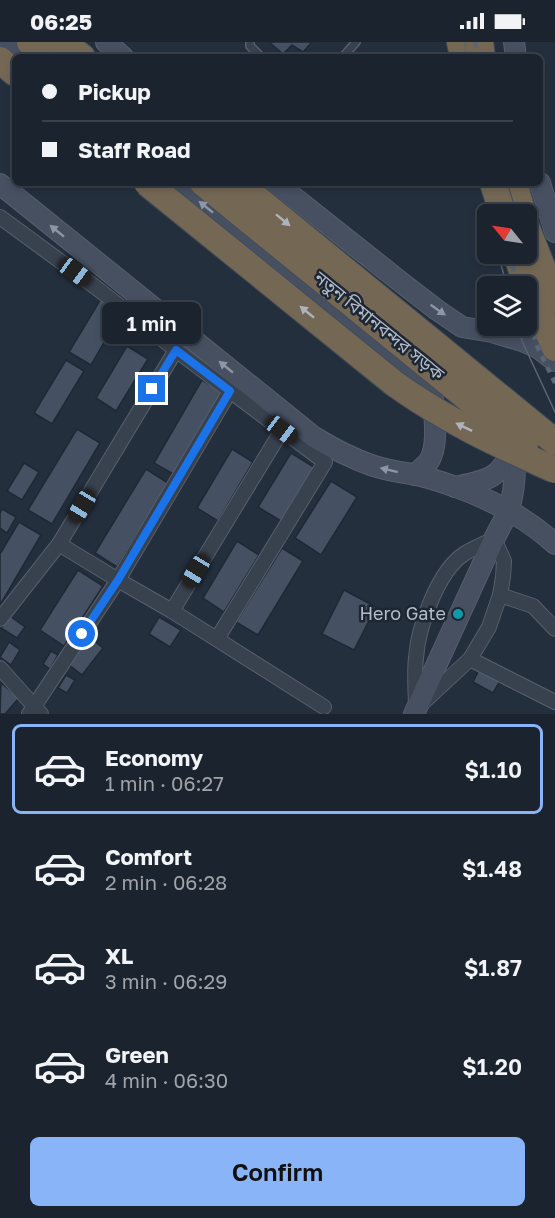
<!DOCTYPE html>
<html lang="en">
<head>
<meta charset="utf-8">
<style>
  :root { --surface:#1b232e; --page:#242b36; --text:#f1f3f6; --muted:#a0a4aa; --line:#39404a; --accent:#8ab4f8 }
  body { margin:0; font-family:"Golos Text","Noto Sans Bengali",sans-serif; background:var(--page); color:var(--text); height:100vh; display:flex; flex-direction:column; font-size:22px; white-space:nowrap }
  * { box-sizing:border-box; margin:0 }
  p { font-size:20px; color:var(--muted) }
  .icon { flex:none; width:33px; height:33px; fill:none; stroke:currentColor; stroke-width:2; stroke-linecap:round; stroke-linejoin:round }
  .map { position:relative; height:672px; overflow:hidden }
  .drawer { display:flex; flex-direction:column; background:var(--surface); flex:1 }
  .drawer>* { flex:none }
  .hud { position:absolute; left:12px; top:12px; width:531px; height:132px; border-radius:9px; box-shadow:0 3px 9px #0003,0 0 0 2px var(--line); display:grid; align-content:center; height:132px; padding:0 30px; background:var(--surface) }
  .needle { width:39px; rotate:300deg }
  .controls { position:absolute; left:477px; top:162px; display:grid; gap:12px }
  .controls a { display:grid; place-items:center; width:60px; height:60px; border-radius:9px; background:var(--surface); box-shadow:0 3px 9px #0003,0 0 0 2px var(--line); font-size:30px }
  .end { position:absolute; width:27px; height:27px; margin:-14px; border:8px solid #1a73e8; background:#fff; box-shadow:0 0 0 3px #fff }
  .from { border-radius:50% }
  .bubble { position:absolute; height:42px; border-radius:9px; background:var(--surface); box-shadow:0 3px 9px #0003,0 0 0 2px var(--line); font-size:20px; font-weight:600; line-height:42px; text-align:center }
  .car { position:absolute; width:18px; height:36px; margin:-18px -9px; border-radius:8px; box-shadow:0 0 4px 2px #0007; background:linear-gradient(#222 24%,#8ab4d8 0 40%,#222 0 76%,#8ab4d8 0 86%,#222 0) }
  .hud b { display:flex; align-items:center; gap:21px; height:57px; font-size:22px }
  .hud b+b { border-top:2px solid var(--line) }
  .hud i { width:15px; height:15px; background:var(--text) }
  ul { padding:10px 0 0; list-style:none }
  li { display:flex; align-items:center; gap:18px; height:90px; margin:0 12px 9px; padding:0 18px; border:3px solid transparent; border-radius:9px }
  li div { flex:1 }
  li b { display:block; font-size:22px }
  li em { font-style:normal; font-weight:600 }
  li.current { border-color:var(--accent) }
  li>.icon { width:54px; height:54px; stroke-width:1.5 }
  .button { display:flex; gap:12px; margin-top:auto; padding:12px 30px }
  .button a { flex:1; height:69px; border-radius:9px; background:var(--accent); color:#111; font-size:24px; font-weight:600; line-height:69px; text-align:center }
  .status { display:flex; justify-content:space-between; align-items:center; height:42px; padding:0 30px; background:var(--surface); direction:ltr }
  .status svg { height:16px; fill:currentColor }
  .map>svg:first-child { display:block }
  .building { fill:#455162; stroke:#1f2835; stroke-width:1.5 }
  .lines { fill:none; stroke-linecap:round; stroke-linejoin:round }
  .lane-casing { stroke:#565f6c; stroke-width:10 }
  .street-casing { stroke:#565f6c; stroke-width:16 }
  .secondary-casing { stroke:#565f6c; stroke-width:22 }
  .highway-casing { stroke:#434c59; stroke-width:28 }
  .lane { stroke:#38414e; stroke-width:7 }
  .street { stroke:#38414e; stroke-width:14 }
  .secondary { stroke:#465061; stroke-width:20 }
  .highway { stroke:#746855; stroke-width:26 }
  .tram { stroke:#5a6575; stroke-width:1.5 }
  .rail { stroke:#5a6575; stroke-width:4.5; stroke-dasharray:6 6; stroke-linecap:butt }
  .highway-bridge-casing { stroke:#434c59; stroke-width:28; stroke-linecap:butt }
  .highway-bridge { stroke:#746855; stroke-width:26 }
  .oneway { fill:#8e96a5 }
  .oneway2 { fill:#aeb4bd }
  .route { stroke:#1a73e8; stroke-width:8 }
  .culture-dot { fill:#0f9aa8; stroke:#1d2633; stroke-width:2 }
  .labels { text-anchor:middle; stroke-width:5; stroke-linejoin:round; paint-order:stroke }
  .street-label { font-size:18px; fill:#b4bcc9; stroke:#1d2633 }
  .poi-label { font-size:18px; fill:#b4bcc9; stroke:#1d2633; text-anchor:end }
</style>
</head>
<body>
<div class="status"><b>06:25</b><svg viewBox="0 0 49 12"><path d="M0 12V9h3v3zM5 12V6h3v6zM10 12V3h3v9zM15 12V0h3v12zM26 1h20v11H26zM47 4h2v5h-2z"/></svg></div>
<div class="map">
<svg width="555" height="672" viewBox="0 0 555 672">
  <rect width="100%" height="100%" fill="#242f3e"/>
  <g class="building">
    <polygon points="269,0 312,0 303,10 292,3 283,12"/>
    <polygon points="102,255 123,268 91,323 69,310"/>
    <polygon points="127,304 148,317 116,369 96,356"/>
    <polygon points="66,318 84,329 52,382 34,371"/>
    <polygon points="202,338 223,350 175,433 154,421"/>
    <polygon points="77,387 100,401 52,482 28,468"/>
    <polygon points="232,407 253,420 218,479 197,466"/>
    <polygon points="291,411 314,425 281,479 258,465"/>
    <polygon points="24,421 39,430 22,458 7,449"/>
    <polygon points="146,427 168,441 117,525 95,511"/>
    <polygon points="331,439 357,455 321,513 295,496"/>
    <polygon points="2,467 16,475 7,491 0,486 0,471"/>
    <polygon points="19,480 41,493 0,563 0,512"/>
    <polygon points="237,499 259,513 224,570 203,556"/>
    <polygon points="282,506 303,519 258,593 236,580"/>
    <polygon points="78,528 103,544 64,604 40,588"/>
    <polygon points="344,548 376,565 354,608 322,592"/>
    <polygon points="10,574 25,585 17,596 1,586"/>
    <polygon points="159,575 181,588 170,605 149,592"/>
    <polygon points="89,595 103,606 82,633 68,622"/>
    <polygon points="9,600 20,608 11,623 0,615"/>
    <polygon points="51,609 58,613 50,627 43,622"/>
    <polygon points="479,628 500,639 493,651 473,640"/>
    <polygon points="66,633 75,638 67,651 58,646"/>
    <polygon points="1,641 19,656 5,672 0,672"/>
  </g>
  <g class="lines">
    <g class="lane-casing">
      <g id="lane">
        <polyline points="250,0 250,4 261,15"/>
        <polyline points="343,15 356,0"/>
      </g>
    </g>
    <g class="street-casing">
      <g id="street">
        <polyline points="0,175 94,244 176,308 230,349 118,538 230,349 282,388 172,569 282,388 325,420 217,597"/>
        <path d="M494,497L504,519L503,535L500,553L489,585L470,617L416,667C416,650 414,633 416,616C418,585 438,529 464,512C473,506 484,502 494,497Z"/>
        <polyline points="59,502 118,538 172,569 324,665"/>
        <polyline points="500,553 533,564 555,587"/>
        <polyline points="0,577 59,502 176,308"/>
        <polyline points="470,617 555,660"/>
        <polyline points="0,626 41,672"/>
        <polyline points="29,672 118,538"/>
      </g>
    </g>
    <g class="secondary-casing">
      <g id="secondary">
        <polyline points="106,0 123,15"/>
        <polyline points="514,0 516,15"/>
        <polyline points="0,1 18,15"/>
        <polyline points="176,141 432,345"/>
        <polyline points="276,141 402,241 437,268 462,285 492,290 522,299 538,306 555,319"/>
        <polyline points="540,141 555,190"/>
        <path d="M0,142L314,395C332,406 351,416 371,423C385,428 398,430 412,432C426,435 442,440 456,445C492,458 527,476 555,502"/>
        <path d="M414,433C419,429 425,424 429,419C439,403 434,374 433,356"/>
        <path d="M455,445C489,438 500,437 514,404"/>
        <path d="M414,672L494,497C499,487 505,477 509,467C516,445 515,422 515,399"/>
      </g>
    </g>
    <g class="highway-casing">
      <g id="highway">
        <polyline points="30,0 48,15"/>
        <polyline points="63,0 82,15"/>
        <polyline points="460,0 463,15"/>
        <polyline points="480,0 482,15"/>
        <polyline points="0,18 15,31"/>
        <polyline points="514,141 523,172"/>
        <polyline points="526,184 555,258"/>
        <polyline points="516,212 521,226 555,306"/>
      </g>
    </g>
    <use href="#lane" class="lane"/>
    <use href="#street" class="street"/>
    <use href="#secondary" class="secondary"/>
    <use href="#highway" class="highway"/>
    <g class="tram">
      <polyline points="465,0 466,15"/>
      <polyline points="484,141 491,172"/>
      <polyline points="498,212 507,244"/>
      <polyline points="518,284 522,299 555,370"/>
    </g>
    <g class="rail">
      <polyline points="475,0 477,15"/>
      <polyline points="494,141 501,172"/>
      <polyline points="509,212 518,244"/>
      <polyline points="526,269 538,306 555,341"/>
    </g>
    <g class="highway-bridge-casing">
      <g id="highway-bridge">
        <path d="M147,141L395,342C445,378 499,403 555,428"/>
        <polyline points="203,141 525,403"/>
        <polyline points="238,141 555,400"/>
        <polyline points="493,141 503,172"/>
      </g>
    </g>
    <use href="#highway-bridge" class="highway-bridge"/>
  </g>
  <defs><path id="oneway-solid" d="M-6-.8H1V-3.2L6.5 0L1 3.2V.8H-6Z" transform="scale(1.5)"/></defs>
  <g class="oneway">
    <use href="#oneway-solid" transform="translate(206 165) rotate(-141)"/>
    <use href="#oneway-solid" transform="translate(57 189) rotate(-141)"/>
    <use href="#oneway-solid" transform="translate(438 268) rotate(35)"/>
    <use href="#oneway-solid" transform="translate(226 325) rotate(-141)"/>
    <use href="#oneway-solid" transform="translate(389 428) rotate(-166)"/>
  </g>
  <g class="oneway2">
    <use href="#oneway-solid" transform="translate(283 178) rotate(39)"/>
    <use href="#oneway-solid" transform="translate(307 270) rotate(-141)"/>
    <use href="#oneway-solid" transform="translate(464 385) rotate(-154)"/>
  </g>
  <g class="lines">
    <polyline class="route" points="82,592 118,538 230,349 176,308 152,347"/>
  </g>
  <circle class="culture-dot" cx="458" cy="572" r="6"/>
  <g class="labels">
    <g class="street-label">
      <text transform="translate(379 284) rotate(39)" y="6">নতুন বিমানবন্দর সড়ক</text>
    </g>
    <g class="poi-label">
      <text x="446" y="578">Hero Gate</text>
    </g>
  </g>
</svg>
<div class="controls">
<a><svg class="needle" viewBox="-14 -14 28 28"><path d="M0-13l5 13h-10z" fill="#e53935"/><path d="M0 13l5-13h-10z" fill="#a0a4aa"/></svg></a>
<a><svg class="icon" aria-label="layers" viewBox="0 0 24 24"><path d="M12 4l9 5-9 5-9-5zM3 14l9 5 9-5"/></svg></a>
</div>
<i class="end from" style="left:82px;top:592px"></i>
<i class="end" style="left:152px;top:347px"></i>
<div class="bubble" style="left:102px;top:260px;width:99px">1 min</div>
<i class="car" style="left:75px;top:230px;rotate:126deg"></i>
<i class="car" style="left:282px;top:388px;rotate:127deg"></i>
<i class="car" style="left:82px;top:464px;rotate:211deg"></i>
<i class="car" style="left:196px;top:529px;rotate:211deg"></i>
<div class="hud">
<b><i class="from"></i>Pickup</b>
<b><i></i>Staff Road</b>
</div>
</div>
<section class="drawer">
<ul>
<li class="current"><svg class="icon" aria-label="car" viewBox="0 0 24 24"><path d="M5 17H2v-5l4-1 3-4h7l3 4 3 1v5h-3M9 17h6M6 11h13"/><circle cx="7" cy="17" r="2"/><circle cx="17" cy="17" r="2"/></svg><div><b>Economy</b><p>1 min · 06:27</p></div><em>$1.10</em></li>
<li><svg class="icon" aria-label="car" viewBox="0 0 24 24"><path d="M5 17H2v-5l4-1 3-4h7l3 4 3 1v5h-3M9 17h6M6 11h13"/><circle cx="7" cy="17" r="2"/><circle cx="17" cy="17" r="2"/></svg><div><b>Comfort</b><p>2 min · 06:28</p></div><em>$1.48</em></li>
<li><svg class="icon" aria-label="car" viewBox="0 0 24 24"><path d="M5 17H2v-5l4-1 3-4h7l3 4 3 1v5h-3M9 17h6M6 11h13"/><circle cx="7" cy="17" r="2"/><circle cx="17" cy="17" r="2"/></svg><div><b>XL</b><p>3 min · 06:29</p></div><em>$1.87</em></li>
<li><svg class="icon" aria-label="car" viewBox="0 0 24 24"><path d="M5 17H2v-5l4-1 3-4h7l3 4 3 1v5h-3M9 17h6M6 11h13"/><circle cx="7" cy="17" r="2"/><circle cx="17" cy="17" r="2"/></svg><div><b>Green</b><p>4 min · 06:30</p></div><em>$1.20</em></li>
</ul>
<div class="button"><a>Confirm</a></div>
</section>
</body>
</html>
